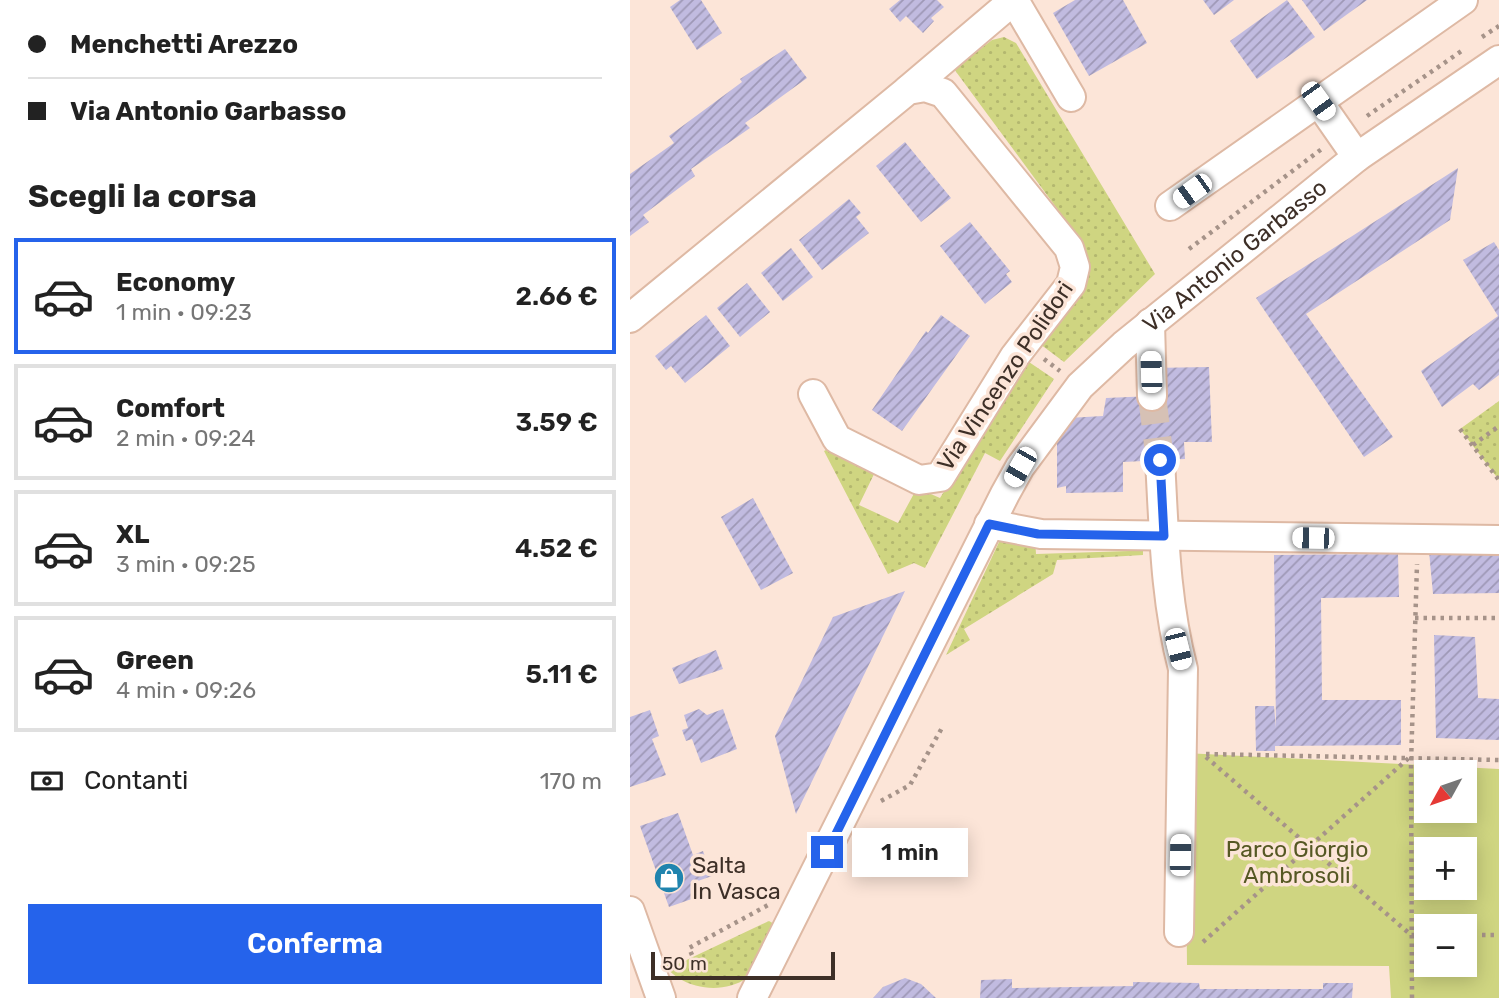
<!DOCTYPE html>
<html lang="it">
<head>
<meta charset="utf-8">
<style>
  :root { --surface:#fff; --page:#f6f6f6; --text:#222; --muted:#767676; --line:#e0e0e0; --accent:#2563eb }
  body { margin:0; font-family:Rubik,sans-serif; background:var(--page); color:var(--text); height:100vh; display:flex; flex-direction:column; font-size:26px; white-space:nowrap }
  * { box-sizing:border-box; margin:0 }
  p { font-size:23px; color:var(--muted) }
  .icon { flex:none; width:38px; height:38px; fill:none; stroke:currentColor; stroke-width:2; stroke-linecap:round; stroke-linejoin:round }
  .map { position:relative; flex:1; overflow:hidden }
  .side { display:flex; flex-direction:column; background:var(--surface); width:630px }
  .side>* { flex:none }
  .guide { display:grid; align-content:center; height:154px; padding:0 28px; background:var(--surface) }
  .needle { width:46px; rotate:230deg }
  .tools { position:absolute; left:784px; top:760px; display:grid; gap:14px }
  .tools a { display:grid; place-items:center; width:63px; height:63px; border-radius:0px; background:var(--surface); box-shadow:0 4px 18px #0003; font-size:35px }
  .scale { position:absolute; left:21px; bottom:18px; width:184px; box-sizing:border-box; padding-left:7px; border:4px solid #3d2f27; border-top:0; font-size:19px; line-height:24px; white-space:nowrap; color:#3d2f27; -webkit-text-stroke:5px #fce5d8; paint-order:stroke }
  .end { position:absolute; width:32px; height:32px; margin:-16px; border:9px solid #2563eb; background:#fff; box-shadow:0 0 0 4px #fff }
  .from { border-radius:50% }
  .bubble { position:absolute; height:49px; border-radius:0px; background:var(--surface); box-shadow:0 4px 18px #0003; font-size:23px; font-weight:600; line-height:49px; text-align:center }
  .car { position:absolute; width:21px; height:42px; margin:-21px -10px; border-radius:9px; box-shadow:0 0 5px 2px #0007; background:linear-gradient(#fff 24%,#345 0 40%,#fff 0 76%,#345 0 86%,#fff 0) }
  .guide b { display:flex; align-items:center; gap:24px; height:66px; font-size:26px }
  .guide b+b { border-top:2px solid var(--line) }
  .guide i { width:18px; height:18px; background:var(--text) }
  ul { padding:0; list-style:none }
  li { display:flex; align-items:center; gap:21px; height:116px; margin:0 14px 10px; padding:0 14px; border:4px solid var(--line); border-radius:0px }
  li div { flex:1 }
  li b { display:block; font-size:26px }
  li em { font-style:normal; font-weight:600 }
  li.active { border-color:var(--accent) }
  li>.icon { width:63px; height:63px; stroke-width:1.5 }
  h2 { padding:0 28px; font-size:32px; line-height:84px }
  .pay { display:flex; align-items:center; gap:18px; height:77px; padding:0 28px; font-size:26px }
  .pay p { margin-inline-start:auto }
  .button { display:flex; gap:14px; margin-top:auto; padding:14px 28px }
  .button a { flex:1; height:80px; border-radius:0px; background:var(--accent); color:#fff; font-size:28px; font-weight:600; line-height:80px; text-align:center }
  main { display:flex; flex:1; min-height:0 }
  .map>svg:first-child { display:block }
  .grass { fill:url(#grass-dots) }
  .park { fill:#cfd581; fill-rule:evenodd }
  .building { fill:url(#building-hatch) }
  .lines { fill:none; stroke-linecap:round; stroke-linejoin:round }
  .minor-tunnel { stroke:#d6c1b5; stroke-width:28; stroke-dasharray:28 14; stroke-linecap:butt }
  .minor-casing { stroke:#deb9a4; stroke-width:32 }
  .path { stroke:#a69389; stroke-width:4.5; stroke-dasharray:3.5 5; stroke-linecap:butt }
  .minor { stroke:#fff; stroke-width:28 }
  .route { stroke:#2563eb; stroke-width:9 }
  .labels { text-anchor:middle; stroke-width:7; stroke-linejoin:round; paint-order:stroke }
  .street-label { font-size:23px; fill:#3d2f27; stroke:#fce5d8 }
  .park-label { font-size:23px; fill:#555823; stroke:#fce5d8 }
  .poi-label { font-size:23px; fill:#3d2f27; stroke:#fce5d8; text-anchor:start }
</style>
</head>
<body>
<main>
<section class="side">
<div class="guide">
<b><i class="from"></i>Menchetti Arezzo</b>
<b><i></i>Via Antonio Garbasso</b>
</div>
<h2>Scegli la corsa</h2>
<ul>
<li class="active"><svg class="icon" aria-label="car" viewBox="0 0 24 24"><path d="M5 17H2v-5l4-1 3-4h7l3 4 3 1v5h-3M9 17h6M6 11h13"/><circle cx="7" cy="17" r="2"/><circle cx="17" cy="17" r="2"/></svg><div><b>Economy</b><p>1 min · 09:23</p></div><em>2.66 €</em></li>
<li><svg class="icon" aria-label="car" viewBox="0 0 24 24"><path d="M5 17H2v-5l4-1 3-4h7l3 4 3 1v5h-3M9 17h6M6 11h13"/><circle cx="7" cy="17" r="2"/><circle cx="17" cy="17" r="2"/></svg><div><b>Comfort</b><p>2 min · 09:24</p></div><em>3.59 €</em></li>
<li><svg class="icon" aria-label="car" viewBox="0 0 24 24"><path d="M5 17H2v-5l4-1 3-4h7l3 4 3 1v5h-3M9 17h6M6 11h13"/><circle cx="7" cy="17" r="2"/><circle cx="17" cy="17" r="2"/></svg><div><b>XL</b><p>3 min · 09:25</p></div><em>4.52 €</em></li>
<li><svg class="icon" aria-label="car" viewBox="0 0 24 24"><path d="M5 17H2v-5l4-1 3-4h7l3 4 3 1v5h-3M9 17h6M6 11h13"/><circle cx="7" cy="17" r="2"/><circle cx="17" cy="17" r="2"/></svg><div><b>Green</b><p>4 min · 09:26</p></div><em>5.11 €</em></li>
</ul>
<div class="pay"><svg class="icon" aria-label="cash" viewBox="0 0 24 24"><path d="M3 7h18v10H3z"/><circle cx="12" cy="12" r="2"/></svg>Contanti<p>170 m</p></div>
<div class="button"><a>Conferma</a></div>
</section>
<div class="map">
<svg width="869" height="998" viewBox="0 0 869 998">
  <defs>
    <pattern id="grass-dots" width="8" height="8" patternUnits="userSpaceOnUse" patternTransform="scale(1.75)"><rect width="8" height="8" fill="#cfd581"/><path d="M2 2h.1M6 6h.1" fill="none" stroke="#b3b76f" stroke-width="1.8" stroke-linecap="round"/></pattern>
    <pattern id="building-hatch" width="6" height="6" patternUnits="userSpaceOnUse" patternTransform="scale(1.75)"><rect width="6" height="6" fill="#c1bbe0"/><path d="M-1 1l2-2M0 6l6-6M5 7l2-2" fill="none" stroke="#9e98b6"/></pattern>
  </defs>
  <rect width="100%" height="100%" fill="#fce5d8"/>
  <g class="grass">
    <polygon points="374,37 386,43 525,274 434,362 410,344 448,237 324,69 362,40"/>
    <polygon points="396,360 424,379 370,461 355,453 295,568 284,563 258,574 194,451 202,447 246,470 229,505 268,523 287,488 310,498"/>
    <polygon points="869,401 869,480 830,429"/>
    <polygon points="501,537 513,538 513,555 427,560 423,574 334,629 340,640 316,655 370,540 405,538 406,554 499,551"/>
    <path d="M139,921L146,925C137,942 129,963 117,978C88,998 40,987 27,952L40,963L46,965Z"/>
  </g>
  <path class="park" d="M555,753L869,769V998H761L759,966L557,965ZM796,772H835V810H796ZM796,849H835V887H796ZM796,926H835V964H796Z"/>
  <g class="building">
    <polygon points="50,0 71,0 92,33 67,50 40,7"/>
    <polygon points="270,0 307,0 314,7 301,18 304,21 293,33 276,16 270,22 259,9"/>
    <polygon points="445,0 493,0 517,43 459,76 423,13"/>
    <polygon points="573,0 604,0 584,15"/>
    <polygon points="657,0 685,37 627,79 600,41"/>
    <polygon points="672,0 737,0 694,31"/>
    <polygon points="155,49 177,78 115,123 120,128 61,169 65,176 13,215 19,222 0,236 0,174 44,143 39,136 112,82 110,79"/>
    <polygon points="275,142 321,198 291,222 246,166"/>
    <polygon points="828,168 820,220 676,314 763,437 734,457 626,298"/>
    <polygon points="219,199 231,213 226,217 239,233 192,270 169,240"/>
    <polygon points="340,222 380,271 376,274 382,282 355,304 310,246"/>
    <polygon points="864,242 869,250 869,375 849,390 843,384 812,407 791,371 868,316 833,260"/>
    <polygon points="161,248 183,277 153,301 131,273"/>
    <polygon points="117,283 140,312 110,337 87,308"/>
    <polygon points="76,315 100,346 55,383 41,366 36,370 25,356"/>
    <polygon points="311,315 340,336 272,431 242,410 296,331 298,333"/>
    <polygon points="579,367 582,442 554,442 555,459 493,462 493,492 436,493 436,486 427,488 427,434 437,431 438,418 473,416 476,398 522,396 522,368"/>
    <polygon points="123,498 163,573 131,590 91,517"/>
    <polygon points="799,551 869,552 869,593 803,594"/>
    <polygon points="768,554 769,597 691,598 692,700 771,700 771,745 645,746 645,751 626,751 625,706 644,706 646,728 644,555"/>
    <polygon points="275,591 166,814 145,736 203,617"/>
    <polygon points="804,635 845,637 848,698 869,699 869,740 806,738"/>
    <polygon points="86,650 93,669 49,684 42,668"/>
    <polygon points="69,709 77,715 93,709 107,749 71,763 62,739 56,741 52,730 58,728 54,715"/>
    <polygon points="20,710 29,736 22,739 36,775 0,787 0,717"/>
    <polygon points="48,813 63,855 73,851 82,876 65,882 70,896 39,907 10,826"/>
    <polygon points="275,978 291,984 306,998 243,998 253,987"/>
    <polygon points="382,979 382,988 503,986 503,982 569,983 570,989 693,989 693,983 723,983 722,998 350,998 351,980"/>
  </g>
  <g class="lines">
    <polyline class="minor-tunnel" points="522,396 530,460"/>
    <g class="minor-casing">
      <g id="minor">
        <polyline points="384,0 441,97"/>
        <polyline points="278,90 384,0"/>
        <polyline points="688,101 727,157"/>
        <polyline points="540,206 833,0"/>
        <polyline points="0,318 278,90 295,87 313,93 439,248 445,267 441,284 385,356 310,477 289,480 207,439 183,394"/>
        <polyline points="520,323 522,396"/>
        <path d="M530,460C534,531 535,600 553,669L549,932"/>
        <polyline points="359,524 411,534 869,540"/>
        <polyline points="0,911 31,998"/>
        <path id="s1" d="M122,998L375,494L390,467L450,386L494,345L727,157L869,60"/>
      </g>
    </g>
    <g class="path">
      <polyline points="852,37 869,26"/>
      <polyline points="737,116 833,50"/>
      <polyline points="559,249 693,148"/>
      <polyline points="414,359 430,371"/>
      <polyline points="830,429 869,480"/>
      <polyline points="843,445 869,426"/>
      <polyline points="785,618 869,618"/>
      <polyline points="576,754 869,760"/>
      <polyline points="576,757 781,935 796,935"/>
      <polyline points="251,801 280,785 313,726"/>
      <polyline points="835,935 869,935"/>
      <polyline points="573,942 781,756"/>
      <polyline points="62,955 59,948 140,904"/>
      <polyline points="782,998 781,764 787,564"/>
    </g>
    <use href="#minor" class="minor"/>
  </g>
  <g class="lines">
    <polyline class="route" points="197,852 359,524 408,534 534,536 530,460"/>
  </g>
  <defs>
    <g id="shop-disc" transform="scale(1.575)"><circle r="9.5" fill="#2084ae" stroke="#fce5d8"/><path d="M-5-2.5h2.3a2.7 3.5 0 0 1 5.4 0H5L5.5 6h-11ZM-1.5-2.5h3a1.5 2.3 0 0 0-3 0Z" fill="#fff"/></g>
  </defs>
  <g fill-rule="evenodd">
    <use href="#shop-disc" x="39" y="878"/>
  </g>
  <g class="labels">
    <g class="street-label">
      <text dy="8" stroke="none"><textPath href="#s1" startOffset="898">Via Antonio Garbasso</textPath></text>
      <text transform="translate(375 376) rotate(-56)" y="8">Via Vincenzo Polidori</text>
    </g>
    <g class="park-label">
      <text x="667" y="857">Parco Giorgio<tspan x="667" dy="26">Ambrosoli</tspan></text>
    </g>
    <g class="poi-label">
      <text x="62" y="873">Salta<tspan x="62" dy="26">In Vasca</tspan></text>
    </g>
  </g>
</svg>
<div class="tools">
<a><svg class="needle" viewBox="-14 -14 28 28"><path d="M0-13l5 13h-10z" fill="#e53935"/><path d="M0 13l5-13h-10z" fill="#767676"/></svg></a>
<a>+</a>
<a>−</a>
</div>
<div class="scale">50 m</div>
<i class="end from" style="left:530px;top:460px"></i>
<i class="end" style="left:197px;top:852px"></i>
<div class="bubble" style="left:222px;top:828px;width:116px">1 min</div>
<i class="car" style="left:688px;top:101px;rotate:144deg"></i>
<i class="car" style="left:562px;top:191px;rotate:234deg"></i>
<i class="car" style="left:521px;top:372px;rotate:358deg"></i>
<i class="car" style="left:390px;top:467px;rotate:210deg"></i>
<i class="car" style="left:683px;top:538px;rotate:271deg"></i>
<i class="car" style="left:548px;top:649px;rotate:166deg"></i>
<i class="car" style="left:550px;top:855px;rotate:1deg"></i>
</div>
</main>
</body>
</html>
